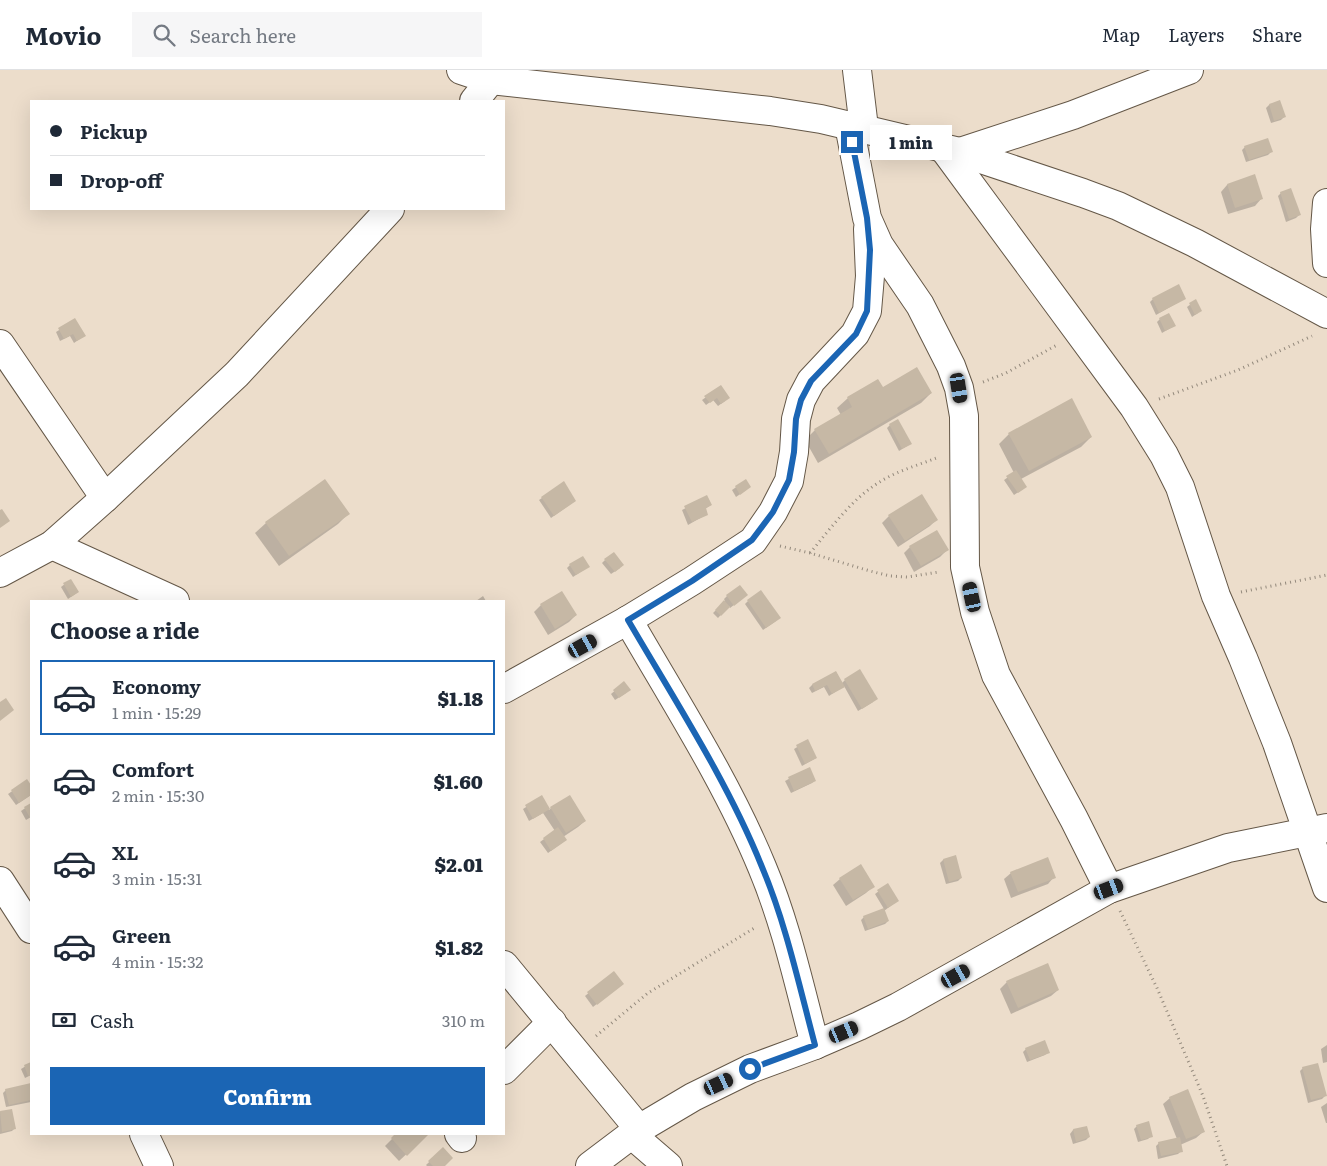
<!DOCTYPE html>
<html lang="en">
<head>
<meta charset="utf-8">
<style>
  :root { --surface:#fff; --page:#f6f6f7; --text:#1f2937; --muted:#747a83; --line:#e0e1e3; --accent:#1b65b4 }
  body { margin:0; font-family:Literata,serif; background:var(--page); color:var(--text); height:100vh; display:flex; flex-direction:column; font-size:19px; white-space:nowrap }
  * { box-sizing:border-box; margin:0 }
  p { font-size:16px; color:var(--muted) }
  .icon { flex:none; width:28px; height:28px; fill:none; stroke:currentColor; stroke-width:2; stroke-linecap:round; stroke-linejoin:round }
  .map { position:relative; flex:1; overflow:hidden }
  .side { position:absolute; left:30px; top:530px; width:475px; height:535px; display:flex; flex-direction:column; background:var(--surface); border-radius:0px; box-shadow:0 5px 20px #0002 }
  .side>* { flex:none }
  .guide { position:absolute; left:30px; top:30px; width:475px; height:110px; border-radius:0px; box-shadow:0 5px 20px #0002; display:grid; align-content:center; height:110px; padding:0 20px; background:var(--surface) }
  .end { position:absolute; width:22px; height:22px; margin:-11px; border:6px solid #1b65b4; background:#fff; box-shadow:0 0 0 2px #fff }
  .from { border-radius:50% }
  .bubble { position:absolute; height:35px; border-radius:0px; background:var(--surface); box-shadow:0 5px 20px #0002; font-size:16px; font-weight:800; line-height:35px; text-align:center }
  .car { position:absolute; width:15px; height:30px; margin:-15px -8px; border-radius:6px; box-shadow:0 0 4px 1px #0007; background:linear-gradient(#222 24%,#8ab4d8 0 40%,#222 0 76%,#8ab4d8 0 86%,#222 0) }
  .guide b { display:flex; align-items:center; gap:18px; height:48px; font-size:19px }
  .guide b+b { border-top:1px solid var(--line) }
  .guide i { width:12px; height:12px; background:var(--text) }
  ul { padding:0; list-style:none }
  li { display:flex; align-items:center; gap:15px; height:75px; margin:0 10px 8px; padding:0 10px; border:2px solid transparent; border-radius:0px }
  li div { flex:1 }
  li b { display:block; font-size:19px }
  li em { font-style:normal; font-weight:800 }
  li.current { border-color:var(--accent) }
  li>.icon { width:45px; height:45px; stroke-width:1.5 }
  h2 { padding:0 20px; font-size:22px; line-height:60px }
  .pay { display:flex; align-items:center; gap:12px; height:55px; padding:0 20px; font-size:19px }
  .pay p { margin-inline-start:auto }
  .button { display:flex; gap:10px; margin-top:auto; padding:10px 20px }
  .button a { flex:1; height:58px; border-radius:0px; background:var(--accent); color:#fff; font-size:20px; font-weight:800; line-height:58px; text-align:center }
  header { display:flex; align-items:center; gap:30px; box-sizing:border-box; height:70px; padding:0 25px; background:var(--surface); border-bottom:1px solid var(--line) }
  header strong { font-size:24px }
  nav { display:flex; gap:28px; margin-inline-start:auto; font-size:18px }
  .search { width:350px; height:45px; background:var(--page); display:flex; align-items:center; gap:12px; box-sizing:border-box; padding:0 18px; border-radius:0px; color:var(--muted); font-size:19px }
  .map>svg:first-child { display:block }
  .shadow { fill:#0003 }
  .building { fill:#c6b8a5 }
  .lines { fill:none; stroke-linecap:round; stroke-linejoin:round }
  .street-casing { stroke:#645747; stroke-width:30 }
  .path { stroke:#93897c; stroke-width:3; stroke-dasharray:1 4; stroke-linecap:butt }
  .street { stroke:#fff; stroke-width:28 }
  .route { stroke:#1b65b4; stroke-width:6 }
</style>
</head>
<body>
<header>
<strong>Movio</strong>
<div class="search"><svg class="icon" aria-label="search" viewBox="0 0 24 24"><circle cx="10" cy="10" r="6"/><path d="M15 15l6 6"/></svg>Search here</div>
<nav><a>Map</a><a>Layers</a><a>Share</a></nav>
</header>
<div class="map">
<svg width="1327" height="1096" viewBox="0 0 1327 1096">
  <rect width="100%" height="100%" fill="#ecddcb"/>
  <g class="shadow">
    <polygon points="1280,32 1284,47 1281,50 1271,53 1266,38 1269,35"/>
    <polygon points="1245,77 1271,82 1268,85 1246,92 1242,80"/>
    <polygon points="1254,106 1261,129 1255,136 1228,144 1221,122 1227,115"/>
    <polygon points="1281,123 1299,145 1296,148 1286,152 1278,126"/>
    <polygon points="1153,229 1184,229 1156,245 1150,232"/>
    <polygon points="1195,231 1198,243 1192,247 1187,237"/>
    <polygon points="1160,249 1174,256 1162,263 1157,252"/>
    <polygon points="75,250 84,266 74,273 70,266 60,271 56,262"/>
    <polygon points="878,310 883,319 931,323 921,333 818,393 805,370 815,360 841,345 837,338 848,328"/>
    <polygon points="720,317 725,331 718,336 713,330 706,335 702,330"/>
    <polygon points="890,355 907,376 899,381 887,358"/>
    <polygon points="1009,364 1091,367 1081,377 1021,409 1023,419 1014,425 1004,410 1014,403 999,374"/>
    <polygon points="745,411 746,420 736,427 732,420"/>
    <polygon points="707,427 711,435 705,439 707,444 688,455 682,440"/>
    <polygon points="542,428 575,431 551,448 539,430"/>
    <polygon points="348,444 338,454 279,496 255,463 266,453"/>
    <polygon points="889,446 936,450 930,456 898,477 882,453"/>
    <polygon points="910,477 947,480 940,487 914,502 904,483"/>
    <polygon points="605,490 620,498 611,504 602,493"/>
    <polygon points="570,495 585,499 573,507 567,498"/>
    <polygon points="70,510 78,522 68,529 61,517"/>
    <polygon points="740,516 747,525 730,538 729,536 718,548 713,543 725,531 724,529 727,526"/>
    <polygon points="483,526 486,531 476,531"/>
    <polygon points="748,531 776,551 763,560 745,534"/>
    <polygon points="541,535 576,545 569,552 548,565 534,542"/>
    <polygon points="836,602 842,613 845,610 873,632 858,641 844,616 829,626 824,617 812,623 809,618 812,615"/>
    <polygon points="624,613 626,623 615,630 611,624"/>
    <polygon points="807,671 816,688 802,696 794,679"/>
    <polygon points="809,698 815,710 812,713 791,723 785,711"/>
    <polygon points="27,711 31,717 31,725 16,735 8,724"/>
    <polygon points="542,727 549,740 551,738 585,751 578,757 563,767 566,770 548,783 540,772 555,761 543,743 529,751 523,739"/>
    <polygon points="31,734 31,747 26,750 21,741"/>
    <polygon points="955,787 961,808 958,811 946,814 940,793 943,790"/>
    <polygon points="1011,803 1054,807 1048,814 1011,828 1004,809"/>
    <polygon points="840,809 873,816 866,823 846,836 833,815"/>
    <polygon points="887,815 897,831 884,841 888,851 885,854 865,861 861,850 864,847 884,839 875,824"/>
    <polygon points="613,903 619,916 593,937 585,926"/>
    <polygon points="1007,912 1058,920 1051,926 1011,944 1000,919"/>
    <polygon points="1327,975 1327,992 1323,993 1321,979"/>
    <polygon points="1026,979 1048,982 1045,985 1027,992 1023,982"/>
    <polygon points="31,993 31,1005 25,1008 21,999"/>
    <polygon points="1303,998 1325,1026 1322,1029 1308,1033 1300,1001"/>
    <polygon points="31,1014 31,1032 6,1037 3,1023 6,1020"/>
    <polygon points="1170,1028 1203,1062 1196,1068 1180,1075 1181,1081 1178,1084 1158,1089 1156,1076 1159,1073 1177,1069 1163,1034"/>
    <polygon points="1327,1033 1327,1053 1326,1053 1321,1037"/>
    <polygon points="11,1040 15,1058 12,1061 0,1064 0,1042"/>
    <polygon points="1137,1056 1151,1066 1148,1069 1138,1072 1134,1059"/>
    <polygon points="1086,1057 1089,1067 1086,1070 1073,1074 1070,1064 1073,1060"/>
    <polygon points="397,1064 428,1064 399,1091 385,1076"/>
    <polygon points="443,1079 444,1096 427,1096 426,1095"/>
  </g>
  <g class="building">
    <polygon points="1280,30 1286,47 1274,51 1269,34"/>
    <polygon points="1268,68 1273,82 1249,90 1244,76"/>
    <polygon points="1255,104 1263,129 1235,138 1227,114"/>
    <polygon points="1291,118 1301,145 1289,149 1280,122"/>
    <polygon points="1179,214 1186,229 1159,243 1152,228"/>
    <polygon points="1196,229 1202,241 1195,245 1189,233"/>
    <polygon points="1169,243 1176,256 1165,261 1159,248"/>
    <polygon points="75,248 86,266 77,271 73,264 64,269 58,258"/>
    <polygon points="917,297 932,323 829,384 814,359 852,337 847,327 878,309 883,317"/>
    <polygon points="721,315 730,328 721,334 717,328 710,333 704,326"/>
    <polygon points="1072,328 1092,367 1029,401 1008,363"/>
    <polygon points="898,349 912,374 902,379 889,354"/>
    <polygon points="1016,400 1027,417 1018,423 1006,406"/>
    <polygon points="325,409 350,444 289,486 265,452"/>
    <polygon points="746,409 751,417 740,425 735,416"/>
    <polygon points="564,411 576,431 554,446 541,427"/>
    <polygon points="922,424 938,450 905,471 888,445"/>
    <polygon points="707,425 712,435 706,438 708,445 692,452 684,436"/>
    <polygon points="2,439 10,451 0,458 0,440"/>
    <polygon points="937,460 949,480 921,496 909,476"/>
    <polygon points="614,482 624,495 615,502 604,489"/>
    <polygon points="583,486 590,497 576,505 569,494"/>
    <polygon points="71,509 79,522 71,527 63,513"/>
    <polygon points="740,515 748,525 734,536 726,525"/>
    <polygon points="761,520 781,548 766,558 747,530"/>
    <polygon points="562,521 577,545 555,559 540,534"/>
    <polygon points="724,530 730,537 721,546 715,540"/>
    <polygon points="860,599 878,629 862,639 844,609"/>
    <polygon points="836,601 845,617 832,624 827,615 815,621 812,614"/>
    <polygon points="624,611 631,620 619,628 613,620"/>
    <polygon points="6,628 14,640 0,651 0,632"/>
    <polygon points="808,669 817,688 805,694 796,675"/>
    <polygon points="810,697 816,711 794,721 788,707"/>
    <polygon points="27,709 31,715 31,725 19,733 11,720"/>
    <polygon points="542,725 550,739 533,749 525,735"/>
    <polygon points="570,725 586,751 566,763 550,737"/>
    <polygon points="31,733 31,747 30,748 24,737"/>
    <polygon points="558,757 567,770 551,781 543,768"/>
    <polygon points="956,785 962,808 949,812 943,789"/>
    <polygon points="1048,787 1056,808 1018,822 1010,802"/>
    <polygon points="861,794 875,817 853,830 839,808"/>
    <polygon points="888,813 899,831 888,838 877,820"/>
    <polygon points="884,838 889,851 868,859 863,846"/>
    <polygon points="1048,893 1059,920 1018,938 1006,911"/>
    <polygon points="614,901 624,914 597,935 587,922"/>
    <polygon points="1045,970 1050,983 1030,990 1025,978"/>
    <polygon points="31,992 31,1005 28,1006 24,995"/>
    <polygon points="1318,993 1327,1026 1311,1030 1302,997"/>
    <polygon points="31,1013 31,1030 9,1035 5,1019"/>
    <polygon points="1188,1019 1205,1062 1186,1069 1169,1027"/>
    <polygon points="12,1039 16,1059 2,1062 0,1041"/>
    <polygon points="1149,1051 1153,1067 1141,1070 1136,1055"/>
    <polygon points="1087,1056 1090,1067 1076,1072 1073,1059"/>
    <polygon points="395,1064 429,1064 407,1086 391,1068"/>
    <polygon points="1180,1067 1183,1082 1161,1086 1158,1072"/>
    <polygon points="443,1077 453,1088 445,1096 433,1096 428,1091"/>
  </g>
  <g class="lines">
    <g class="street-casing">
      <g id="street">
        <polyline points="461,0 491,10 770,41 821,49 960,82 1083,123 1118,136 1195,173 1327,244"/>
        <polyline points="857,0 864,58"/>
        <polyline points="474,31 499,0"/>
        <polyline points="849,55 867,148 879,175 920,235 951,296 959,318 964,346 965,497 975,542 996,605 1074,749 1109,819"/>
        <polyline points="944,79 1134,337 1164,385 1180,417 1216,526 1243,588 1277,673 1327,818"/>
        <polyline points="960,82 1073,45 1189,0"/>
        <polyline points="1327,133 1325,159 1327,193"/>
        <polyline points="0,274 105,428"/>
        <polyline points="52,475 175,531"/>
        <polyline points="0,503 52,475 105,428 237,304 390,139"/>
        <path d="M628,550C674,630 727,712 762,797C786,854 799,915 815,975"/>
        <polyline points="504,619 628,550 692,511 753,471 773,442 789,411 794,382 796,349 801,330 811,311 855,264 867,241 870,206 868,159"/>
        <polyline points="0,811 31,859"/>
        <polyline points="504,895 639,1059"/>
        <polyline points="504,1000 552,952"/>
        <polyline points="144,1064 159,1096"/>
        <polyline points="459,1064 462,1068"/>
        <polyline points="632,1065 668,1096"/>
        <polyline points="590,1096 639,1059 693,1027 750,999 815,975 859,956 898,937 1109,819 1228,778 1327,758"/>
      </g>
    </g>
    <g class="path">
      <polyline points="983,312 1006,303 1057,275"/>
      <polyline points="1159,329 1238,300 1312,266"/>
      <polyline points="780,476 810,483 870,501 890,506 907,507 939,502"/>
      <path d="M810,483C831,458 851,430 878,413C896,401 919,395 939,387"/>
      <polyline points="1241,522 1327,505"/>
      <polyline points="1120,841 1157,918 1203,1026 1227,1096"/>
      <polyline points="596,966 648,923 756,857"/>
    </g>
    <use href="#street" class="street"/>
  </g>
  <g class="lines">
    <path class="route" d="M750,999L815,975C799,915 786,854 762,797C728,712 674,629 628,550L692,511L752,470L773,442L789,410L794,382L796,349L801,330L811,311L856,264L867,241L870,180L867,148L852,72"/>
  </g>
</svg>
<i class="end from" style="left:750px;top:999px"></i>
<i class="end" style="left:852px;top:72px"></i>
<div class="bubble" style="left:870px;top:55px;width:82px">1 min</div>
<i class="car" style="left:959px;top:318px;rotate:171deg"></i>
<i class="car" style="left:972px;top:527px;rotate:348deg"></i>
<i class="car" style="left:583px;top:576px;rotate:61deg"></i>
<i class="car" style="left:1109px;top:819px;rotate:69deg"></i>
<i class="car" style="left:956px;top:906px;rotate:61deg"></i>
<i class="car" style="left:844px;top:962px;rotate:67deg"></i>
<i class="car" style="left:719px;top:1014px;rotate:65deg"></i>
<div class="guide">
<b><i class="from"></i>Pickup</b>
<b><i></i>Drop-off</b>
</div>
<section class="side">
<h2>Choose a ride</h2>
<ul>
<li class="current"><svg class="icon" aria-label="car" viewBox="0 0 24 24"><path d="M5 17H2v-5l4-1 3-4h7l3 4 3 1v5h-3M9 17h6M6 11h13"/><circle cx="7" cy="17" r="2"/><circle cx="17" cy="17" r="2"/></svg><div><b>Economy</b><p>1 min · 15:29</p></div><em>$1.18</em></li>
<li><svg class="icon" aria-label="car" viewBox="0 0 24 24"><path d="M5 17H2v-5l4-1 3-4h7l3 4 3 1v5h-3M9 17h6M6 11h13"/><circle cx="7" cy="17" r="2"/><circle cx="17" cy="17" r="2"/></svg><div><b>Comfort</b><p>2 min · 15:30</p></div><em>$1.60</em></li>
<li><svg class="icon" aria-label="car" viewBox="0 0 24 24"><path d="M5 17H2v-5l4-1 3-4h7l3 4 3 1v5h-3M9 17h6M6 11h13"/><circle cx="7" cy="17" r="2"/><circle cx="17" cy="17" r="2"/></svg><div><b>XL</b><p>3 min · 15:31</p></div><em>$2.01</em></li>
<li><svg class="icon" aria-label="car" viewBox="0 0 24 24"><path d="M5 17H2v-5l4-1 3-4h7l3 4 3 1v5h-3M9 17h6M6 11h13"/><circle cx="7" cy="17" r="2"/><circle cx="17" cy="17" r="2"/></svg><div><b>Green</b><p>4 min · 15:32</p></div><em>$1.82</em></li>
</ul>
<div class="pay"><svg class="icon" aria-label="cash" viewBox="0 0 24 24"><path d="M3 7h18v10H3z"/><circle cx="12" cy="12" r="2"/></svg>Cash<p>310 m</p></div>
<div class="button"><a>Confirm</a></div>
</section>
</div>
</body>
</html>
